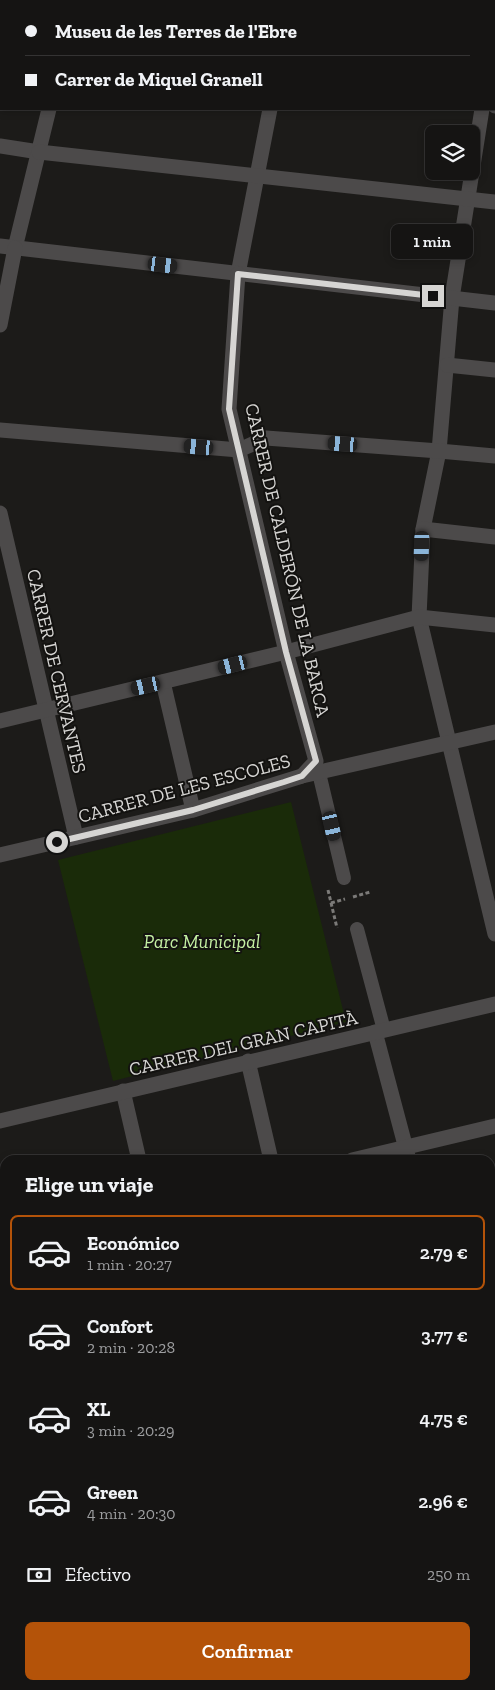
<!DOCTYPE html>
<html lang="es">
<head>
<meta charset="utf-8">
<style>
  :root { --surface:#151413; --page:#222121; --text:#f1f3f6; --muted:#9d9ea0; --line:#343333; --accent:#b45309 }
  body { margin:0; font-family:"Zilla Slab",serif; background:var(--page); color:var(--text); height:100vh; display:flex; flex-direction:column; font-size:19px; white-space:nowrap }
  * { box-sizing:border-box; margin:0 }
  p { font-size:16px; color:var(--muted) }
  .icon { flex:none; width:28px; height:28px; fill:none; stroke:currentColor; stroke-width:2; stroke-linecap:round; stroke-linejoin:round }
  .map { position:relative; flex:1; overflow:hidden }
  .drawer { position:absolute; left:0px; top:1155px; width:495px; height:535px; display:flex; flex-direction:column; background:var(--surface); border-radius:15px 15px 0 0; box-shadow:0 2px 8px #0003,0 0 0 1px var(--line) }
  .drawer>* { flex:none }
  .hud { position:absolute; left:0px; top:0px; width:495px; height:110px; box-shadow:0 2px 8px #0003,0 0 0 1px var(--line); display:grid; align-content:center; height:110px; padding:0 25px; background:var(--surface) }
  .controls { position:absolute; left:425px; top:125px; display:grid; gap:10px }
  .controls a { display:grid; place-items:center; width:55px; height:55px; border-radius:8px; background:var(--surface); box-shadow:0 2px 8px #0003,0 0 0 1px var(--line); font-size:25px }
  .end { position:absolute; width:22px; height:22px; margin:-11px; border:6px solid #d6d5d3; background:#111; box-shadow:0 0 0 2px #111 }
  .from { border-radius:50% }
  .bubble { position:absolute; height:35px; border-radius:8px; background:var(--surface); box-shadow:0 2px 8px #0003,0 0 0 1px var(--line); font-size:16px; font-weight:600; line-height:35px; text-align:center }
  .car { position:absolute; width:15px; height:30px; margin:-15px -8px; border-radius:6px; box-shadow:0 0 4px 1px #0007; background:linear-gradient(#222 24%,#8ab4d8 0 40%,#222 0 76%,#8ab4d8 0 86%,#222 0) }
  .hud b { display:flex; align-items:center; gap:18px; height:48px; font-size:19px }
  .hud b+b { border-top:1px solid var(--line) }
  .hud i { width:12px; height:12px; background:var(--text) }
  ul { padding:0; list-style:none }
  li { display:flex; align-items:center; gap:15px; height:75px; margin:0 10px 8px; padding:0 15px; border:2px solid transparent; border-radius:8px }
  li div { flex:1 }
  li b { display:block; font-size:19px }
  li em { font-style:normal; font-weight:600 }
  li.current { border-color:var(--accent) }
  li>.icon { width:45px; height:45px; stroke-width:1.5 }
  h2 { padding:0 25px; font-size:22px; line-height:60px }
  .pay { display:flex; align-items:center; gap:12px; height:55px; padding:0 25px; font-size:19px }
  .pay p { margin-inline-start:auto }
  .cta { display:flex; gap:10px; margin-top:auto; padding:10px 25px }
  .cta a { flex:1; height:58px; border-radius:8px; background:var(--accent); color:#fff; font-size:20px; font-weight:600; line-height:58px; text-align:center }
  .map>svg:first-child { display:block }
  .green { fill:#1a2b09 }
  .lines { fill:none; stroke-linecap:round; stroke-linejoin:round }
  .path { stroke:#7b7a78; stroke-width:3; stroke-dasharray:4 2.5; stroke-linecap:butt }
  .service { stroke:#4c4a4a; stroke-width:14 }
  .pedestrian { stroke:#4c4a4a; stroke-width:15 }
  .minor { stroke:#4c4a4a; stroke-width:15 }
  .route { stroke:#d6d5d3; stroke-width:6 }
  .labels { text-anchor:middle; stroke-width:4; stroke-linejoin:round; paint-order:stroke }
  .street-label { font-size:19px; fill:#d6d5d3; stroke:#131210 }
  .park-label { font-size:19px; font-style:italic; fill:#c4f0a2; stroke:#131210 }
</style>
</head>
<body>
<div class="map">
<svg width="495" height="1690" viewBox="0 0 495 1690">
  <rect width="100%" height="100%" fill="#1c1b19"/>
  <polygon class="green" points="291,802 346,1022 113,1081 58,860"/>
  <g class="lines">
    <g class="path">
      <polyline points="328,890 337,928"/>
      <polyline points="353,897 370,892"/>
      <polyline points="331,903 345,899"/>
    </g>
    <g class="service">
      <polyline points="319,773 344,878"/>
      <polyline points="357,929 384,1030"/>
    </g>
    <g class="pedestrian">
      <polyline points="466,0 472,1"/>
      <polyline points="77,1 78,0"/>
      <polyline points="290,1 291,0"/>
      <polyline points="494,5 495,6"/>
      <polyline points="0,146 39,152"/>
      <polyline points="15,248 49,109"/>
      <polyline points="238,274 270,109"/>
    </g>
    <g class="minor">
      <polyline points="0,20 1,20"/>
      <polyline points="494,105 495,106"/>
      <polyline points="482,109 452,298 439,451 423,529 419,617 495,934"/>
      <polyline points="39,152 495,202"/>
      <polyline points="0,246 495,303"/>
      <polyline points="238,274 229,409 286,652 316,761 302,776"/>
      <polyline points="0,325 15,248"/>
      <polyline points="447,365 495,370"/>
      <polyline points="0,430 239,450 266,438 439,451 495,456"/>
      <polyline points="0,513 76,837"/>
      <polyline points="423,529 495,537"/>
      <polyline points="163,682 193,810"/>
      <polyline points="0,721 286,652 419,617 495,625"/>
      <polyline points="0,855 193,810 302,776 495,732"/>
      <polyline points="375,1032 409,1160"/>
      <polyline points="248,1061 271,1160"/>
      <polyline points="123,1091 139,1160"/>
      <polyline points="0,1121 495,1004"/>
      <polyline points="352,1160 495,1126"/>
      <polyline points="0,1192 5,1215"/>
      <polyline points="0,1243 5,1242"/>
      <polyline points="490,1260 495,1259"/>
      <polyline points="0,1377 5,1376"/>
      <polyline points="490,1396 495,1395"/>
      <polyline points="490,1502 495,1523"/>
      <polyline points="0,1519 5,1517"/>
      <polyline points="0,1610 5,1612"/>
      <polyline points="0,1641 5,1643"/>
      <polyline points="103,1685 115,1690"/>
      <polyline points="174,1685 185,1690"/>
      <polyline points="258,1685 259,1690"/>
      <polyline points="394,1685 395,1690"/>
    </g>
  </g>
  <g class="lines">
    <polyline class="route" points="57,842 193,810 284,782 302,776 316,761 286,652 229,409 238,274 433,296"/>
  </g>
  <g class="labels">
    <g class="street-label">
      <text transform="translate(288 560) rotate(77)" y="7">CARRER DE CALDERÓN DE LA BARCA</text>
      <text transform="translate(57 671) rotate(77)" y="7">CARRER DE CERVANTES</text>
      <text transform="translate(184 788) rotate(-15)" y="7">CARRER DE LES ESCOLES</text>
      <text transform="translate(243 1043) rotate(-13)" y="7">CARRER DEL GRAN CAPITÀ</text>
    </g>
    <g class="park-label">
      <text x="202" y="948">Parc Municipal</text>
    </g>
  </g>
</svg>
<div class="controls">
<a><svg class="icon" aria-label="layers" viewBox="0 0 24 24"><path d="M12 4l9 5-9 5-9-5zM3 14l9 5 9-5"/></svg></a>
</div>
<i class="end from" style="left:57px;top:842px"></i>
<i class="end" style="left:433px;top:296px"></i>
<div class="bubble" style="left:391px;top:224px;width:82px">1 min</div>
<i class="car" style="left:163px;top:265px;rotate:97deg"></i>
<i class="car" style="left:343px;top:444px;rotate:274deg"></i>
<i class="car" style="left:199px;top:447px;rotate:275deg"></i>
<i class="car" style="left:422px;top:546px;rotate:182deg"></i>
<i class="car" style="left:233px;top:665px;rotate:256deg"></i>
<i class="car" style="left:146px;top:686px;rotate:257deg"></i>
<i class="car" style="left:332px;top:826px;rotate:167deg"></i>
<div class="hud">
<b><i class="from"></i>Museu de les Terres de l'Ebre</b>
<b><i></i>Carrer de Miquel Granell</b>
</div>
<section class="drawer">
<h2>Elige un viaje</h2>
<ul>
<li class="current"><svg class="icon" aria-label="car" viewBox="0 0 24 24"><path d="M5 17H2v-5l4-1 3-4h7l3 4 3 1v5h-3M9 17h6M6 11h13"/><circle cx="7" cy="17" r="2"/><circle cx="17" cy="17" r="2"/></svg><div><b>Económico</b><p>1 min · 20:27</p></div><em>2.79 €</em></li>
<li><svg class="icon" aria-label="car" viewBox="0 0 24 24"><path d="M5 17H2v-5l4-1 3-4h7l3 4 3 1v5h-3M9 17h6M6 11h13"/><circle cx="7" cy="17" r="2"/><circle cx="17" cy="17" r="2"/></svg><div><b>Confort</b><p>2 min · 20:28</p></div><em>3.77 €</em></li>
<li><svg class="icon" aria-label="car" viewBox="0 0 24 24"><path d="M5 17H2v-5l4-1 3-4h7l3 4 3 1v5h-3M9 17h6M6 11h13"/><circle cx="7" cy="17" r="2"/><circle cx="17" cy="17" r="2"/></svg><div><b>XL</b><p>3 min · 20:29</p></div><em>4.75 €</em></li>
<li><svg class="icon" aria-label="car" viewBox="0 0 24 24"><path d="M5 17H2v-5l4-1 3-4h7l3 4 3 1v5h-3M9 17h6M6 11h13"/><circle cx="7" cy="17" r="2"/><circle cx="17" cy="17" r="2"/></svg><div><b>Green</b><p>4 min · 20:30</p></div><em>2.96 €</em></li>
</ul>
<div class="pay"><svg class="icon" aria-label="cash" viewBox="0 0 24 24"><path d="M3 7h18v10H3z"/><circle cx="12" cy="12" r="2"/></svg>Efectivo<p>250 m</p></div>
<div class="cta"><a>Confirmar</a></div>
</section>
</div>
</body>
</html>
